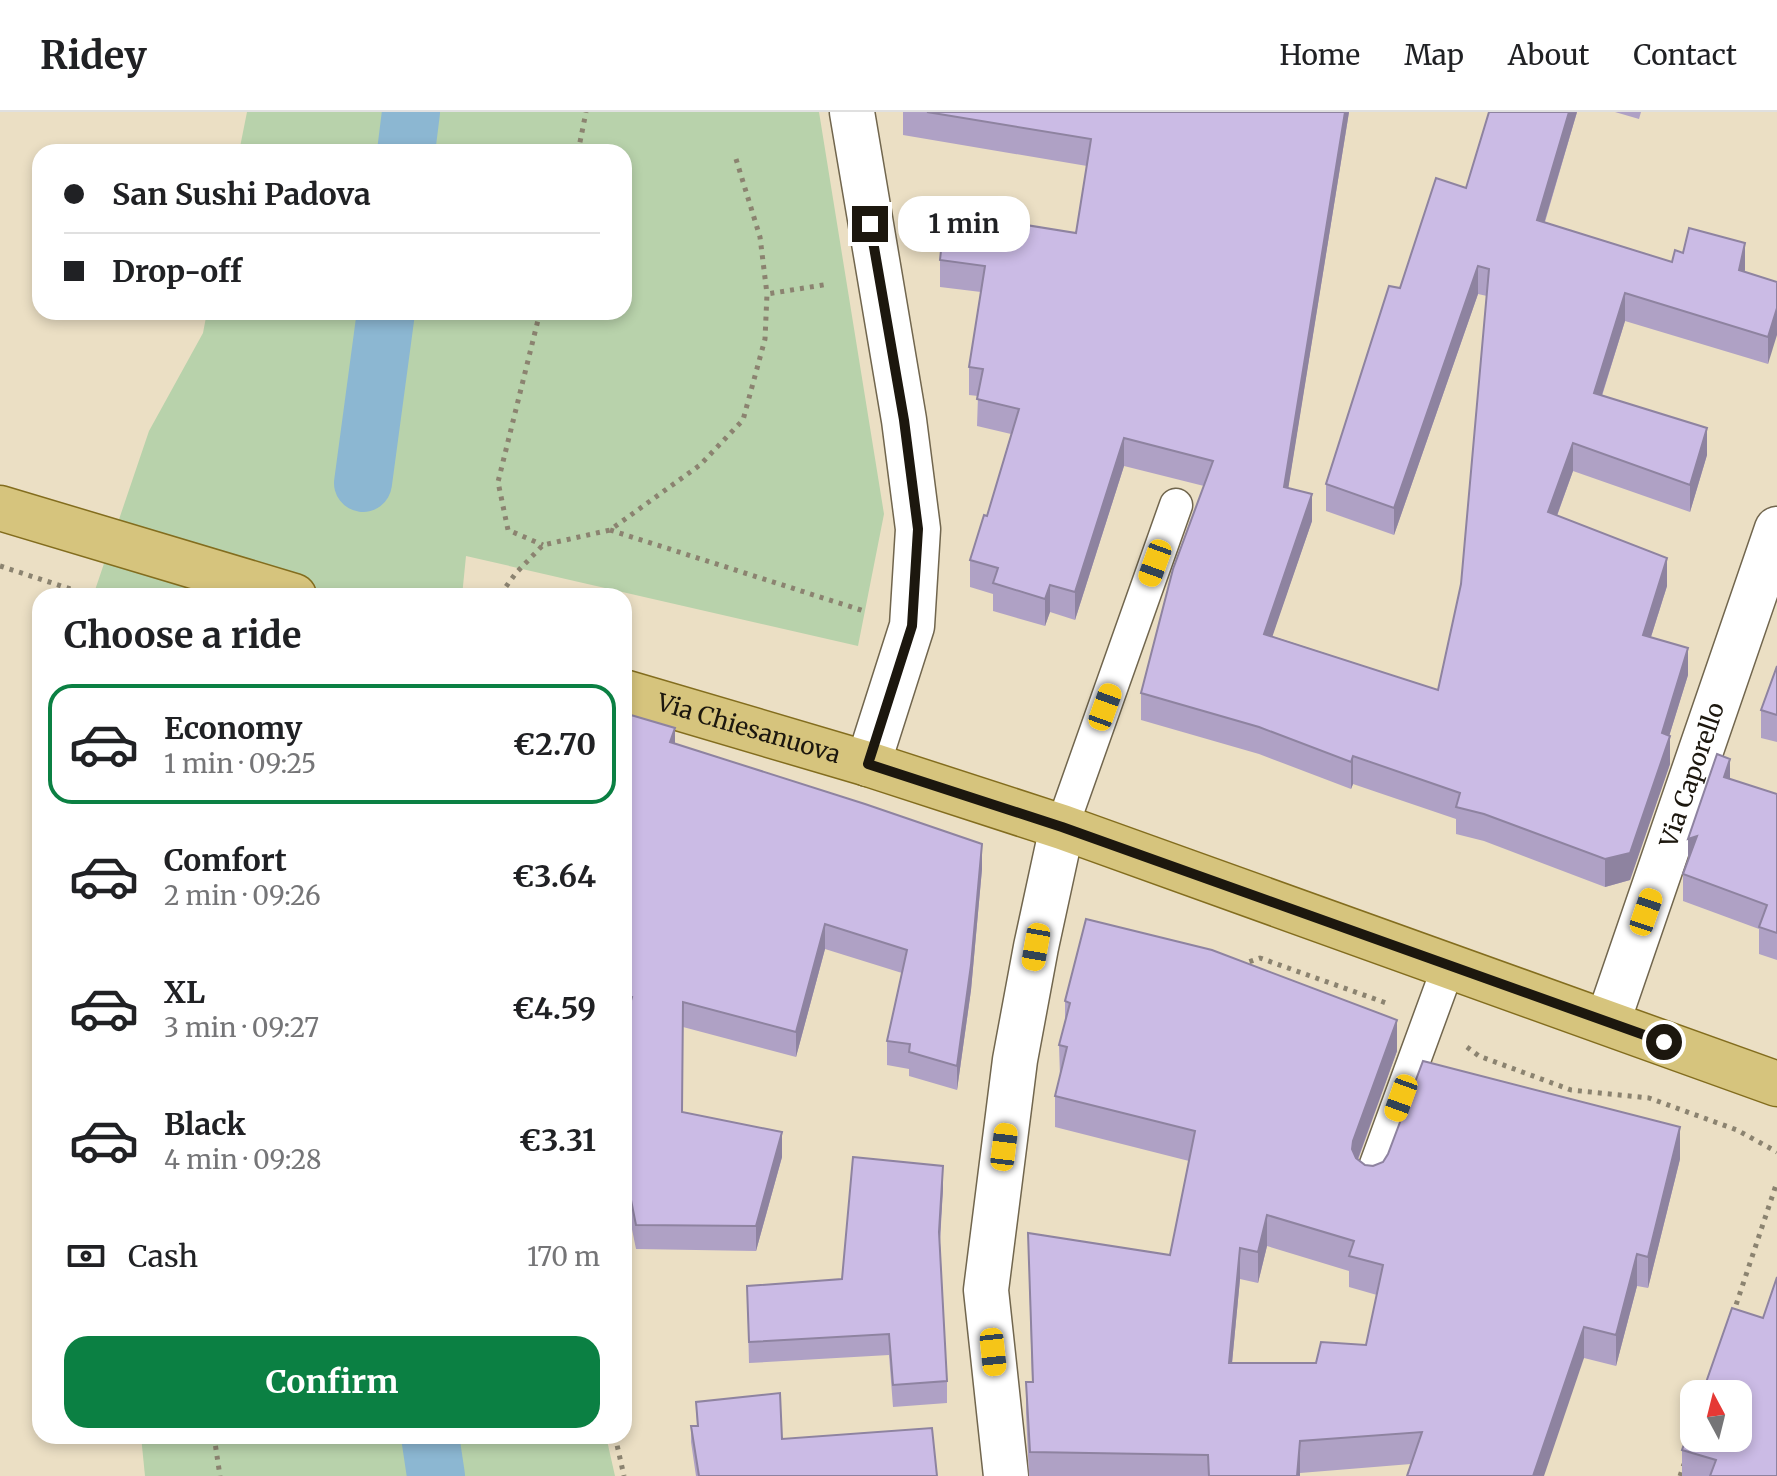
<!DOCTYPE html>
<html lang="en">
<head>
<meta charset="utf-8">
<style>
  :root { --surface:#fff; --page:#f6f6f6; --text:#202124; --muted:#757577; --line:#e0e0e0; --accent:#0b8043 }
  body { margin:0; font-family:Merriweather,serif; background:var(--page); color:var(--text); height:100vh; display:flex; flex-direction:column; font-size:30px; white-space:nowrap }
  * { box-sizing:border-box; margin:0 }
  p { font-size:26px; color:var(--muted) }
  .icon { flex:none; width:44px; height:44px; fill:none; stroke:currentColor; stroke-width:2; stroke-linecap:round; stroke-linejoin:round }
  .map { position:relative; flex:1; overflow:hidden }
  .panel { position:absolute; left:32px; top:476px; width:600px; height:856px; display:flex; flex-direction:column; background:var(--surface); border-radius:24px; box-shadow:0 4px 12px #0003 }
  .panel>* { flex:none }
  .guide { position:absolute; left:32px; top:32px; width:600px; height:176px; border-radius:24px; box-shadow:0 4px 12px #0003; display:grid; align-content:center; height:176px; padding:0 32px; background:var(--surface) }
  .needle { width:52px; rotate:353deg }
  .tools { position:absolute; left:1680px; top:1268px; display:grid; gap:16px }
  .tools a { display:grid; place-items:center; width:72px; height:72px; border-radius:16px; background:var(--surface); box-shadow:0 4px 12px #0003; font-size:40px }
  .end { position:absolute; width:36px; height:36px; margin:-18px; border:10px solid #1c170e; background:#fff; box-shadow:0 0 0 4px #fff }
  .from { border-radius:50% }
  .bubble { position:absolute; height:56px; border-radius:24px; background:var(--surface); box-shadow:0 4px 12px #0003; font-size:26px; font-weight:700; line-height:56px; text-align:center }
  .car { position:absolute; width:24px; height:48px; margin:-24px -12px; border-radius:10px; box-shadow:0 0 6px 2px #0007; background:linear-gradient(#f5c518 24%,#345 0 40%,#f5c518 0 76%,#345 0 86%,#f5c518 0) }
  .guide b { display:flex; align-items:center; gap:28px; height:76px; font-size:30px }
  .guide b+b { border-top:2px solid var(--line) }
  .guide i { width:20px; height:20px; background:var(--text) }
  ul { padding:0; list-style:none }
  li { display:flex; align-items:center; gap:24px; height:120px; margin:0 16px 12px; padding:0 16px; border:4px solid transparent; border-radius:24px }
  li div { flex:1 }
  li b { display:block; font-size:30px }
  li em { font-style:normal; font-weight:700 }
  li.active { border-color:var(--accent) }
  li>.icon { width:72px; height:72px; stroke-width:1.5 }
  h2 { padding:0 32px; font-size:36px; line-height:96px }
  .pay { display:flex; align-items:center; gap:20px; height:88px; padding:0 32px; font-size:30px }
  .pay p { margin-inline-start:auto }
  .cta { display:flex; gap:16px; margin-top:auto; padding:16px 32px }
  .cta a { flex:1; height:92px; border-radius:24px; background:var(--accent); color:#fff; font-size:32px; font-weight:700; line-height:92px; text-align:center }
  header { display:flex; align-items:center; gap:48px; box-sizing:border-box; height:112px; padding:0 40px; background:var(--surface); border-bottom:2px solid var(--line) }
  header strong { font-size:38px }
  nav { display:flex; gap:44px; margin-inline-start:auto; font-size:28px }
  .map>svg:first-child { display:block }
  .green { fill:#b8d2ab }
  .lines { fill:none; stroke-linecap:round; stroke-linejoin:round }
  .canal { stroke:#8cb7d2; stroke-width:58 }
  .service-casing { stroke:#71664e; stroke-width:35 }
  .minor-casing { stroke:#71664e; stroke-width:47 }
  .secondary-casing { stroke:#71664e; stroke-width:47 }
  .primary-casing { stroke:#836d1e; stroke-width:47 }
  .path { stroke:#8b8370; stroke-width:5; stroke-dasharray:4 6; stroke-linecap:butt }
  .service { stroke:#fff; stroke-width:32 }
  .minor { stroke:#fff; stroke-width:44 }
  .secondary { stroke:#fff; stroke-width:44 }
  .primary { stroke:#d6c47d; stroke-width:44 }
  .wall { fill:#afa1c5; fill-rule:evenodd }
  .shaded-wall { fill:#8e83a0 }
  .building { fill:#cbbbe5; stroke:#8e83a0; stroke-width:2; fill-rule:evenodd }
  .route { stroke:#1c170e; stroke-width:10 }
  .labels { text-anchor:middle; stroke-width:6; stroke-linejoin:round; paint-order:stroke }
  .street-label { font-size:24px; fill:#1c170e; stroke:#f9ecd1 }
</style>
</head>
<body>
<header>
<strong>Ridey</strong>
<nav><a>Home</a><a>Map</a><a>About</a><a>Contact</a></nav>
</header>
<div class="map">
<svg width="1777" height="1364" viewBox="0 0 1777 1364">
  <rect width="100%" height="100%" fill="#ebdfc4"/>
  <g class="green">
    <polygon points="247,0 819,0 884,402 858,534 466,444 462,484 93,484 149,319 203,221 207,200 624,200 624,40 239,40"/>
    <polygon points="141,1324 606,1324 615,1364 145,1364"/>
  </g>
  <g class="lines">
    <g class="canal">
      <polyline points="406,40 411,0"/>
      <polyline points="363,371 386,200"/>
      <polyline points="430,1324 436,1364"/>
    </g>
    <g class="service-casing">
      <g id="service">
        <polyline points="1062,715 1176,393"/>
        <polyline points="1371,1066 1449,853"/>
      </g>
    </g>
    <g class="minor-casing">
      <g id="minor">
        <polyline points="852,0 904,308 918,417 912,514 868,652"/>
        <path id="s1" d="M1608,909L1777,417"/>
      </g>
    </g>
    <g class="secondary-casing">
      <polyline id="secondary" points="1006,1364 986,1178 1015,948 1036,835 1062,715"/>
    </g>
    <g class="primary-casing">
      <g id="primary">
        <polyline points="0,396 294,484"/>
        <path id="s2" d="M624,580L868,652L1062,715L1777,972"/>
      </g>
    </g>
    <g class="path">
      <polyline points="578,40 586,0"/>
      <polyline points="736,47 760,125 767,182"/>
      <polyline points="540,200 498,370 508,418 543,433"/>
      <polyline points="610,418 864,499"/>
      <polyline points="0,454 92,484"/>
      <polyline points="503,484 505,476 516,461 543,433 610,418 700,353 743,308 765,227 767,182 829,172"/>
      <polyline points="1240,853 1260,846 1389,892"/>
      <polyline points="1467,935 1479,944 1571,978 1649,986 1737,1018 1777,1040"/>
      <polyline points="1733,1202 1777,1070"/>
      <polyline points="214,1324 220,1364"/>
      <polyline points="615,1324 624,1364"/>
      <polyline points="1680,1364 1684,1352"/>
    </g>
    <use href="#service" class="service"/>
    <use href="#minor" class="minor"/>
    <use href="#secondary" class="secondary"/>
    <use href="#primary" class="primary"/>
  </g>
  <g class="wall">
    <polygon points="903,0 1349,0 1288,376 1312,409 1272,524 1438,578 1461,472 1487,184 1478,182 1394,423 1326,399 1326,372 1400,176 1466,76 1577,0 1545,110 1672,150 1745,160 1777,170 1768,252 1625,209 1602,284 1707,343 1690,400 1573,359 1557,404 1667,474 1651,525 1688,563 1669,624 1670,652 1630,768 1605,775 1484,729 1456,722 1456,707 1353,672 1351,677 1259,642 1141,608 1141,581 1204,374 1124,354 1075,508 1050,500 1045,514 993,499 993,482 970,475 970,448 987,404 1011,322 977,314 978,284 969,283 969,255 981,180 940,175 940,148 1076,121 1087,54 903,23"/>
    <polygon points="1615,0 1641,0 1639,7"/>
    <polygon points="1777,554 1777,630 1761,626 1761,598"/>
    <polygon points="624,601 675,631 982,757 971,878 957,978 909,964 909,957 887,953 887,929 902,861 825,837 796,945 683,915 682,1000 782,1045 756,1139 636,1137 624,1078 624,914 626,908 624,908"/>
    <polygon points="1730,667 1777,682 1777,848 1759,842 1759,817 1683,789 1683,762 1688,748"/>
    <path d="M1065,889L1397,939L1358,1048L1365,1053L1680,1047L1648,1176L1637,1174L1616,1254L1584,1246L1411,1352L1300,1361V1364H1029L1026,1301V1270H1032L1028,1121L1170,1143L1189,1049L1055,1015V984L1060,964L1059,933L1065,909ZM1267,1134L1349,1159V1175L1377,1183L1366,1233L1316,1251H1232L1240,1167L1258,1171Z"/>
    <polygon points="943,1076 940,1131 947,1269 947,1291 893,1295 889,1243 749,1251 747,1174 842,1167"/>
    <polygon points="1763,1206 1777,1364 1682,1364 1682,1338"/>
    <polygon points="696,1290 782,1327 937,1364 696,1364 691,1330 691,1314 697,1314"/>
  </g>
  <g class="shaded-wall">
    <polygon points="1345,0 1349,0 1284,403 1284,375"/>
    <polygon points="1569,0 1577,0 1537,135 1537,108"/>
    <polygon points="1745,131 1745,158 1739,185 1739,158"/>
    <polygon points="1478,154 1478,182 1394,423 1394,396"/>
    <polygon points="1625,181 1625,209 1594,308 1594,281"/>
    <polygon points="1777,196 1777,223 1768,252 1768,225"/>
    <polygon points="1707,316 1707,343 1690,400 1690,373"/>
    <polygon points="1124,326 1124,354 1075,508 1075,480"/>
    <polygon points="1573,331 1573,359 1548,428 1548,400"/>
    <polygon points="1312,382 1312,409 1264,549 1264,522"/>
    <polygon points="1667,446 1667,474 1643,550 1643,523"/>
    <polygon points="1050,473 1050,500 1045,514 1045,487"/>
    <polygon points="1688,536 1688,563 1663,644 1670,624 1670,652 1630,768 1605,775 1605,747 1662,621"/>
    <polygon points="675,616 675,641 670,630"/>
    <polygon points="1353,644 1353,672 1351,677 1351,650"/>
    <polygon points="1730,647 1730,674 1724,665"/>
    <polygon points="1697,724 1688,754 1688,727"/>
    <polygon points="982,732 982,757 971,878 957,978 957,954"/>
    <polygon points="825,812 825,837 796,945 796,920"/>
    <polygon points="1397,908 1397,939 1353,1060 1352,1068 1353,1029"/>
    <polygon points="1680,1015 1680,1047 1648,1176 1648,1145"/>
    <polygon points="782,1020 782,1045 756,1139 756,1114"/>
    <polygon points="943,1054 943,1076 939,1141 939,1120"/>
    <polygon points="1267,1103 1267,1134 1258,1171 1258,1140"/>
    <polygon points="1240,1136 1240,1167 1229,1282 1229,1251"/>
    <polygon points="1637,1142 1637,1174 1616,1254 1616,1223"/>
    <polygon points="1584,1215 1584,1246 1544,1364 1533,1364"/>
    <polygon points="1300,1329 1300,1364 1297,1364"/>
  </g>
  <g class="building">
    <polygon points="927,0 1345,0 1284,375 1312,382 1264,522 1438,578 1461,472 1489,157 1478,154 1394,396 1326,372 1389,174 1400,176 1436,66 1466,76 1489,0 1569,0 1537,108 1672,150 1675,138 1683,141 1689,116 1745,131 1739,158 1777,170 1777,196 1768,225 1625,181 1594,281 1707,316 1690,373 1573,331 1548,400 1667,446 1643,523 1688,536 1662,621 1670,624 1630,741 1605,747 1484,702 1456,695 1460,681 1353,644 1351,650 1259,615 1141,581 1173,457 1213,349 1124,326 1075,480 1050,473 1045,487 993,471 998,456 970,448 984,403 987,404 1019,297 977,287 983,257 969,255 985,154 940,148 945,100 1076,121 1091,27"/>
    <polygon points="1777,554 1777,603 1761,598"/>
    <polygon points="624,601 675,616 670,630 865,692 982,732 971,853 957,954 909,940 910,932 887,929 907,838 825,812 796,920 683,890 682,1000 782,1020 756,1114 636,1113 624,1053 624,914 632,885 624,883"/>
    <polygon points="1717,642 1730,647 1724,665 1777,682 1777,821 1759,815 1767,793 1683,762 1697,724 1688,727"/>
    <path d="M1086,807L1212,838L1397,908L1353,1029L1352,1037L1356,1046L1365,1053L1373,1054L1383,1050L1388,1042L1423,949L1680,1015L1648,1145L1637,1142L1616,1223L1584,1215L1533,1364H1407L1422,1320L1300,1329L1297,1364H1209L1208,1343L1030,1340L1026,1270H1033L1028,1121L1170,1143L1195,1019L1055,984L1067,935L1059,933L1070,891L1065,889ZM1267,1103L1354,1129L1349,1144L1383,1153L1366,1233L1321,1230L1316,1251H1229L1240,1136L1258,1140Z"/>
    <polygon points="853,1045 943,1054 939,1120 947,1269 893,1273 889,1222 749,1230 747,1174 842,1167"/>
    <polygon points="1777,1165 1777,1364 1710,1364 1716,1348 1682,1338 1694,1303 1694,1326 1738,1326 1738,1282 1702,1282 1732,1196 1763,1206"/>
    <polygon points="780,1281 782,1327 932,1316 937,1364 699,1364 691,1314 698,1314 696,1290"/>
  </g>
  <g class="lines">
    <polyline class="route" points="870,112 904,308 918,417 912,514 868,652 1062,715 1664,930"/>
  </g>
  <g class="labels">
    <g class="street-label">
      <text dy="8" stroke="none"><textPath href="#s2" startOffset="130">Via Chiesanuova</textPath></text>
      <text dy="8" stroke="none"><textPath href="#s1" startOffset="260">Via Caporello</textPath></text>
    </g>
  </g>
</svg>
<div class="tools">
<a><svg class="needle" viewBox="-14 -14 28 28"><path d="M0-13l5 13h-10z" fill="#e53935"/><path d="M0 13l5-13h-10z" fill="#757577"/></svg></a>
</div>
<i class="end from" style="left:1664px;top:930px"></i>
<i class="end" style="left:870px;top:112px"></i>
<div class="bubble" style="left:898px;top:84px;width:132px">1 min</div>
<i class="car" style="left:1155px;top:451px;rotate:200deg"></i>
<i class="car" style="left:1105px;top:595px;rotate:20deg"></i>
<i class="car" style="left:1646px;top:800px;rotate:19deg"></i>
<i class="car" style="left:1036px;top:835px;rotate:190deg"></i>
<i class="car" style="left:1401px;top:986px;rotate:200deg"></i>
<i class="car" style="left:1004px;top:1035px;rotate:7deg"></i>
<i class="car" style="left:993px;top:1240px;rotate:174deg"></i>
<div class="guide">
<b><i class="from"></i>San Sushi Padova</b>
<b><i></i>Drop-off</b>
</div>
<section class="panel">
<h2>Choose a ride</h2>
<ul>
<li class="active"><svg class="icon" aria-label="car" viewBox="0 0 24 24"><path d="M5 17H2v-5l4-1 3-4h7l3 4 3 1v5h-3M9 17h6M6 11h13"/><circle cx="7" cy="17" r="2"/><circle cx="17" cy="17" r="2"/></svg><div><b>Economy</b><p>1 min · 09:25</p></div><em>€2.70</em></li>
<li><svg class="icon" aria-label="car" viewBox="0 0 24 24"><path d="M5 17H2v-5l4-1 3-4h7l3 4 3 1v5h-3M9 17h6M6 11h13"/><circle cx="7" cy="17" r="2"/><circle cx="17" cy="17" r="2"/></svg><div><b>Comfort</b><p>2 min · 09:26</p></div><em>€3.64</em></li>
<li><svg class="icon" aria-label="car" viewBox="0 0 24 24"><path d="M5 17H2v-5l4-1 3-4h7l3 4 3 1v5h-3M9 17h6M6 11h13"/><circle cx="7" cy="17" r="2"/><circle cx="17" cy="17" r="2"/></svg><div><b>XL</b><p>3 min · 09:27</p></div><em>€4.59</em></li>
<li><svg class="icon" aria-label="car" viewBox="0 0 24 24"><path d="M5 17H2v-5l4-1 3-4h7l3 4 3 1v5h-3M9 17h6M6 11h13"/><circle cx="7" cy="17" r="2"/><circle cx="17" cy="17" r="2"/></svg><div><b>Black</b><p>4 min · 09:28</p></div><em>€3.31</em></li>
</ul>
<div class="pay"><svg class="icon" aria-label="cash" viewBox="0 0 24 24"><path d="M3 7h18v10H3z"/><circle cx="12" cy="12" r="2"/></svg>Cash<p>170 m</p></div>
<div class="cta"><a>Confirm</a></div>
</section>
</div>
</body>
</html>
